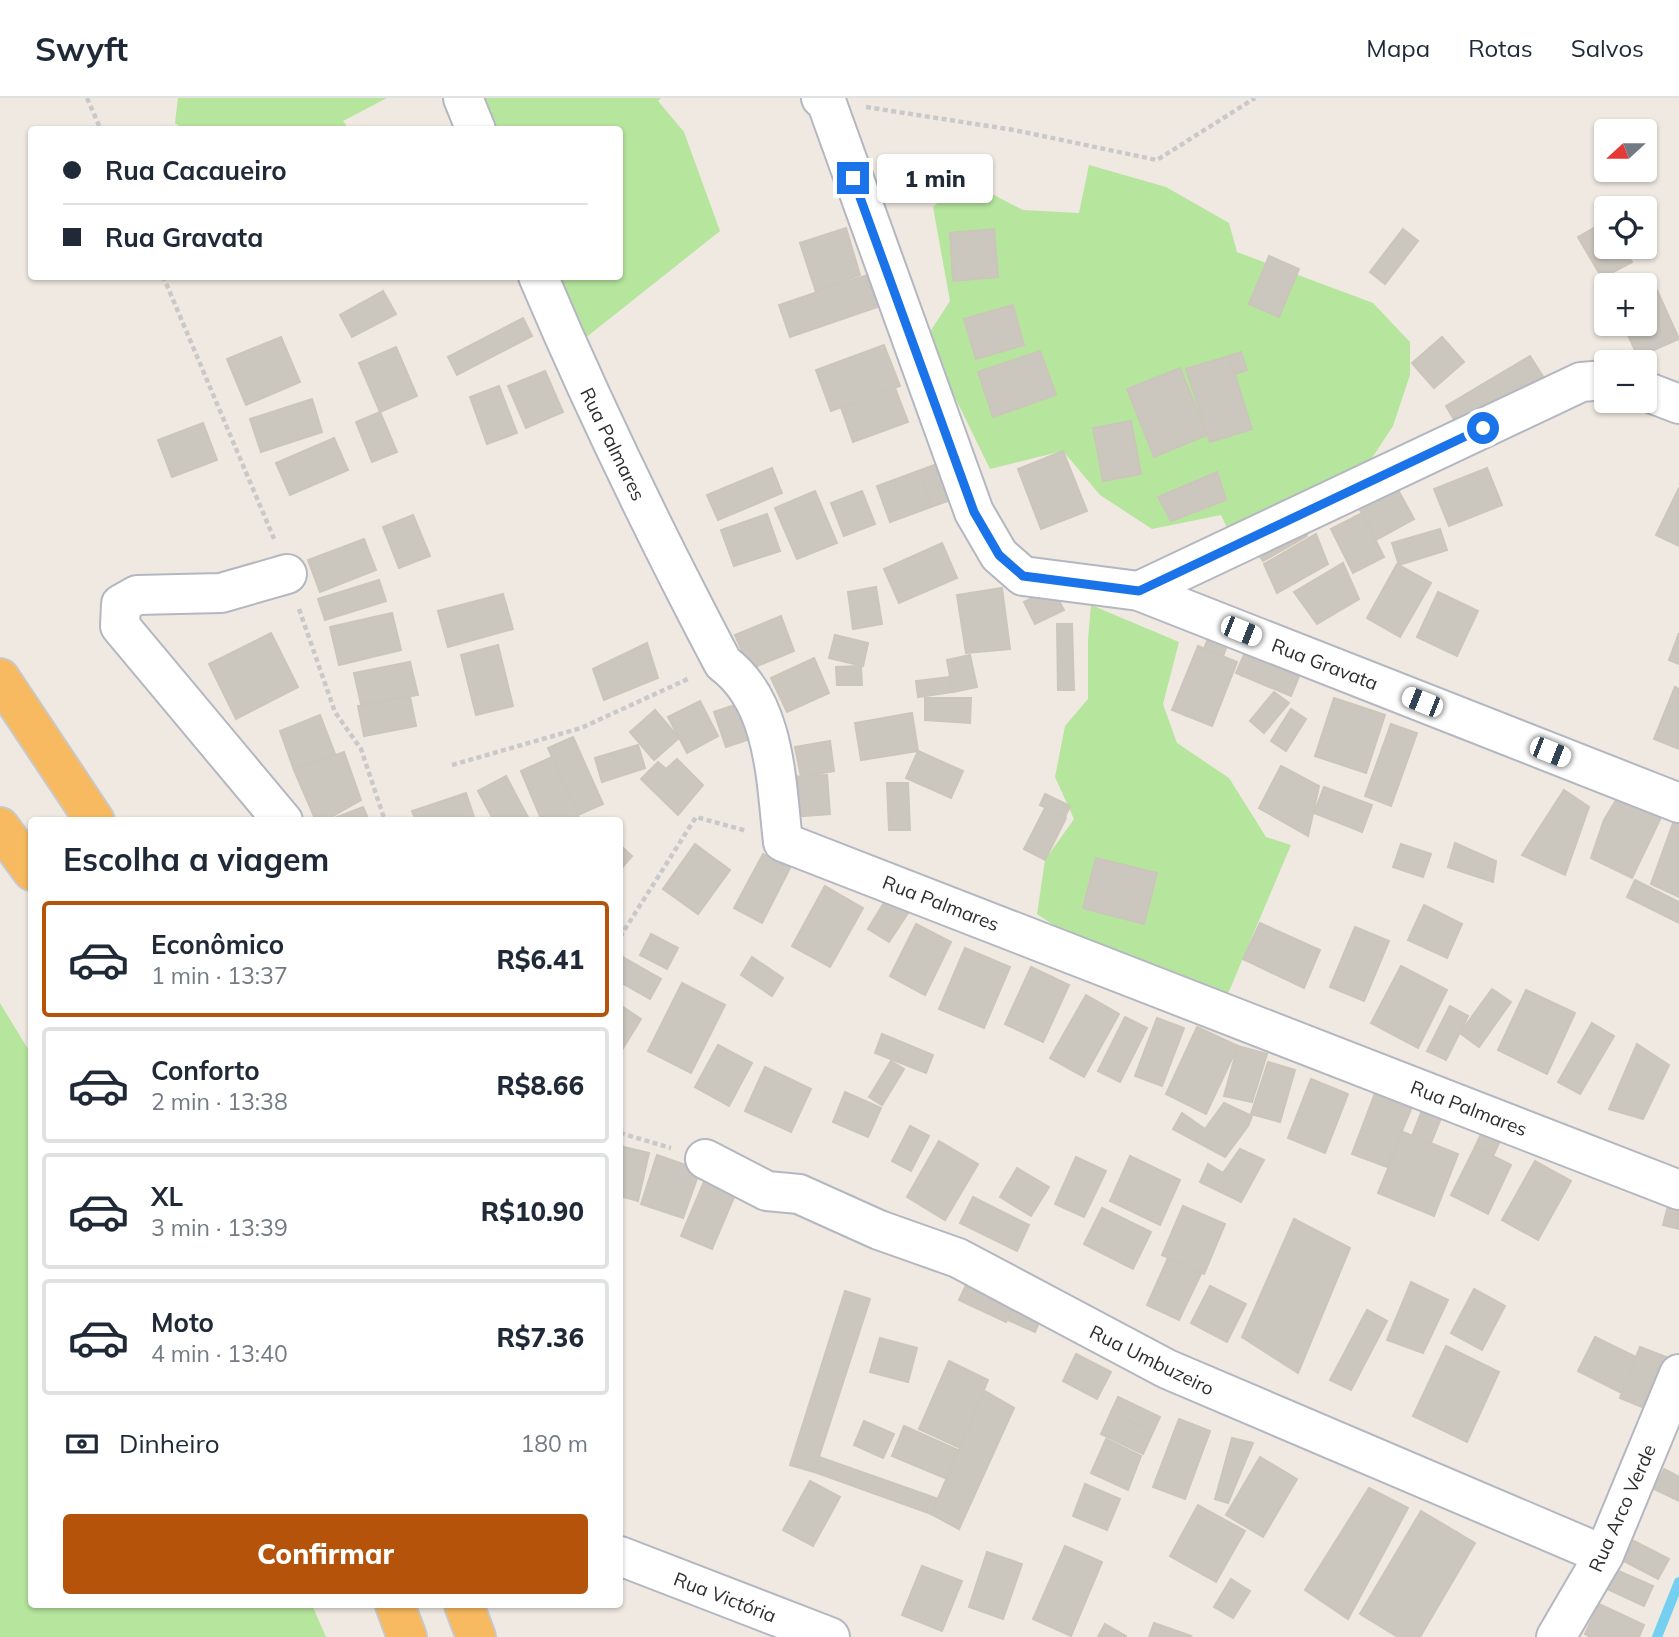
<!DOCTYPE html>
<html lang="pt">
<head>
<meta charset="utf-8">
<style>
  :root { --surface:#fff; --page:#f2f2f3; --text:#1f2937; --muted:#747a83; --line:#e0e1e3; --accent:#b45309 }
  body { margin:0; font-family:Mulish,sans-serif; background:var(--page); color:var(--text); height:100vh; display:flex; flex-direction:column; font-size:26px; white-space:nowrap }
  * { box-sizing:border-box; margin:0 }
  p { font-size:23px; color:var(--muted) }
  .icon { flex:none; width:38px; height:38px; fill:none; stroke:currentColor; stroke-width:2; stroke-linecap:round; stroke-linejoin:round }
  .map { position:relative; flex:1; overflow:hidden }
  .panel { position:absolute; left:28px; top:719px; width:595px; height:791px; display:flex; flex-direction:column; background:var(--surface); border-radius:7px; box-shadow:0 2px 5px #0004 }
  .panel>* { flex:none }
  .hud { position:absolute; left:28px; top:28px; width:595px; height:154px; border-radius:7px; box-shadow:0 2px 5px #0004; display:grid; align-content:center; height:154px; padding:0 35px; background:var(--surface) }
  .needle { width:46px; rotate:249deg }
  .fabs { position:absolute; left:1594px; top:21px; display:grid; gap:14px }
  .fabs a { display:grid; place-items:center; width:63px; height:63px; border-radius:7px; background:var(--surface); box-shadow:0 2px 5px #0004; font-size:35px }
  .end { position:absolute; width:32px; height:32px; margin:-16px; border:9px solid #1a73e8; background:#fff; box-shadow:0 0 0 4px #fff }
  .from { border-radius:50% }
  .bubble { position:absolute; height:49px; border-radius:7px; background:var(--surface); box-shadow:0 2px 5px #0004; font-size:23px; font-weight:800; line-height:49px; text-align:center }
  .car { position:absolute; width:21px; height:42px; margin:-21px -10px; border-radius:9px; box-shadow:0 0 5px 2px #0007; background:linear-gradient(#fff 24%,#345 0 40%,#fff 0 76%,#345 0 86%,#fff 0) }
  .hud b { display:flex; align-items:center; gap:24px; height:66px; font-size:26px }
  .hud b+b { border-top:2px solid var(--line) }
  .hud i { width:18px; height:18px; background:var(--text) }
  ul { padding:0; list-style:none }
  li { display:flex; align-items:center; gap:21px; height:116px; margin:0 14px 10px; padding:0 21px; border:4px solid var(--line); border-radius:7px }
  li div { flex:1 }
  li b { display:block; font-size:26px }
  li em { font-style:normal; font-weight:800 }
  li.active { border-color:var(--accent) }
  li>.icon { width:63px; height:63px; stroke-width:1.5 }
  h2 { padding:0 35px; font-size:32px; line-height:84px }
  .pay { display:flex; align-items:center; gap:18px; height:77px; padding:0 35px; font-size:26px }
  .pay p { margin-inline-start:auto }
  .button { display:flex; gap:14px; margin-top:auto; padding:14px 35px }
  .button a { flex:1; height:80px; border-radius:7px; background:var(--accent); color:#fff; font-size:28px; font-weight:800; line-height:80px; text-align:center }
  header { display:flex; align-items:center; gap:42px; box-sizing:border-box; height:98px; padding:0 35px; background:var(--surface); border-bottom:2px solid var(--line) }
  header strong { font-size:33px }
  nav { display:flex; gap:38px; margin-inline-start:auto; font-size:24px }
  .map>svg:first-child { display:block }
  .green { fill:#b6e59e }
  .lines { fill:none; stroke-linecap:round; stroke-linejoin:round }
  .stream { stroke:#75cff0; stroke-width:10 }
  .building { fill:#cbc7bf; stroke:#cbc5ba; stroke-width:2 }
  .minor-casing { stroke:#b4b7c1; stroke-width:42 }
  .trunk-casing { stroke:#c9c9c9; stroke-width:42 }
  .path { stroke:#c9c9c9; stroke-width:4.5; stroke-dasharray:5 3.5; stroke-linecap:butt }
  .minor { stroke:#fff; stroke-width:38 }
  .trunk { stroke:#f8ba60; stroke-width:38 }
  .route { stroke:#1a73e8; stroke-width:9 }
  .labels { text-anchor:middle; stroke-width:6; stroke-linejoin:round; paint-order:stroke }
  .street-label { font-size:19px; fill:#2e2e2e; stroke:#fff }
</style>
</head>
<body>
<header>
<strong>Swyft</strong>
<nav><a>Mapa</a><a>Rotas</a><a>Salvos</a></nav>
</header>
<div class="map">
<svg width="1679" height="1539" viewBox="0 0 1679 1539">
  <rect width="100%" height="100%" fill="#efe9e1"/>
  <g class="green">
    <polygon points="178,0 387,0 343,23 349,31 184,32 175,25"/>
    <polygon points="474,0 661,0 658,3 684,34 720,133 584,241 555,179 620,178 620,32 489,31"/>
    <polygon points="1089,67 1166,89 1229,125 1237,154 1373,205 1410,244 1410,277 1393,328 1358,381 1229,434 1221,417 1152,431 1100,397 1063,353 990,371 926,240 950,203 933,109 963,81 1023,112 1079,115"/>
    <polygon points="1091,507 1179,544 1163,606 1177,645 1229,680 1266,739 1291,747 1227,898 1061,832 1037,816 1045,762 1074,721 1055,679 1065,628 1088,601 1088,542"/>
    <polygon points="0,905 31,956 32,1507 312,1507 326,1539 0,1539"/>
  </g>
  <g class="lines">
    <polyline class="stream" points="1657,1539 1679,1484"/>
  </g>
  <g class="building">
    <polygon points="1606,123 1606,149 1623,149 1632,164 1602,180 1578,139"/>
    <polygon points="846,130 860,177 816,194 800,145"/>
    <polygon points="994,131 998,179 953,183 950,135"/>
    <polygon points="1403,131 1418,143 1385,186 1370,174"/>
    <polygon points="1269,158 1299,171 1279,219 1249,206"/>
    <polygon points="867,177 877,209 790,239 779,207"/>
    <polygon points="1651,179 1679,241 1638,259 1623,226 1645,226 1645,187 1633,187"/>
    <polygon points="383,193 396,216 352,239 340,217"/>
    <polygon points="1013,207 1024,247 976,261 964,221"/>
    <polygon points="523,220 532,238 457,277 448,259"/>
    <polygon points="281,239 300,284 246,307 227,261"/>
    <polygon points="1442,239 1464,264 1434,290 1412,265"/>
    <polygon points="884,247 900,288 831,313 816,272"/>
    <polygon points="396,249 417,298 380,314 359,265"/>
    <polygon points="1040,253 1056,297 993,319 978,274"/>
    <polygon points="1241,254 1247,272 1235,276 1229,258"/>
    <polygon points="1229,258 1252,331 1210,344 1186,271"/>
    <polygon points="1530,258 1547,285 1462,335 1446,308"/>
    <polygon points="1180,270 1207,337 1154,359 1127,291"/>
    <polygon points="545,273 563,314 526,330 508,288"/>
    <polygon points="499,288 517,335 487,346 470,299"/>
    <polygon points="895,290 908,324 853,344 841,309"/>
    <polygon points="312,301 322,334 261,354 250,321"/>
    <polygon points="380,314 397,354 372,364 356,324"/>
    <polygon points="1131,323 1141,376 1103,383 1093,330"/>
    <polygon points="203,325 217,362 172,379 158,342"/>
    <polygon points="334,340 348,372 290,397 276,365"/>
    <polygon points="1063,353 1087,413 1041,431 1018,371"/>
    <polygon points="950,361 962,398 931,409 918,373"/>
    <polygon points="772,370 782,395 718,422 707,397"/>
    <polygon points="1487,370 1502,407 1449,428 1434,391"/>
    <polygon points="918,373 931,409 890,424 877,388"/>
    <polygon points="1217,374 1226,402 1171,423 1158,399"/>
    <polygon points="1397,390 1414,421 1376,442 1359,410"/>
    <polygon points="1679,390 1679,448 1656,437"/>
    <polygon points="815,393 837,445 797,461 775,410"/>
    <polygon points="862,393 875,426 844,438 831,405"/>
    <polygon points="1362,415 1384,459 1353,475 1331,431"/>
    <polygon points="767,416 780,453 734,468 721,432"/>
    <polygon points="413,417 430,458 399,470 383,429"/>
    <polygon points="1300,418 1307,438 1263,463 1249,443"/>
    <polygon points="1440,431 1447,452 1399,467 1392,445"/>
    <polygon points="1316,436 1328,466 1277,495 1264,466"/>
    <polygon points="364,441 376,472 320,494 308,462"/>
    <polygon points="942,445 957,480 899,505 884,471"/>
    <polygon points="1343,465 1359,501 1317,526 1294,494"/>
    <polygon points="1397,466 1431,485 1400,539 1367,520"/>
    <polygon points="379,482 386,503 325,522 318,501"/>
    <polygon points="876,489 882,526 853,531 848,494"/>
    <polygon points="1002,490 1010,551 966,555 957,497"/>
    <polygon points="1052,490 1064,512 1035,526 1024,504"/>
    <polygon points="1438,494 1478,513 1457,558 1417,539"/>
    <polygon points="503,496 513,531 448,549 438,513"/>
    <polygon points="392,515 401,552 339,567 330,529"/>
    <polygon points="781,518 794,553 750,571 735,537"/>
    <polygon points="1214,525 1233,533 1223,558 1204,551"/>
    <polygon points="1057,526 1072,526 1074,592 1058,592"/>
    <polygon points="271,535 298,589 236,621 209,566"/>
    <polygon points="1679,535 1679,566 1669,562"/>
    <polygon points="835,537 868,545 863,568 829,560"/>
    <polygon points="1250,543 1304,566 1291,598 1236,575"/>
    <polygon points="647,545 658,580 604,602 593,571"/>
    <polygon points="498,547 513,608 476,617 461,557"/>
    <polygon points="1198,548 1237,564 1212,628 1172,612"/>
    <polygon points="970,557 977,589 953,594 947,562"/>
    <polygon points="814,560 829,595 787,614 771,580"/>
    <polygon points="410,564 418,597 361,606 354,575"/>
    <polygon points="861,568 862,587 837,587 836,569"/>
    <polygon points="949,579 953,594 918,599 916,583"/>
    <polygon points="1675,589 1679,591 1679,651 1654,641"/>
    <polygon points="1274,594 1289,605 1264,635 1250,623"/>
    <polygon points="410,599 416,628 364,638 358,608"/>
    <polygon points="925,600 971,600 970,625 925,622"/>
    <polygon points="1334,600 1385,617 1366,675 1315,658"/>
    <polygon points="750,602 762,637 726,649 714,614"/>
    <polygon points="700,603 718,638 687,655 668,619"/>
    <polygon points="1291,611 1306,621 1286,653 1271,643"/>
    <polygon points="655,612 679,640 654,662 630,634"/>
    <polygon points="912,615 918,653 861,662 855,625"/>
    <polygon points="320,617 335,656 294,672 280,633"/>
    <polygon points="1391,626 1417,635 1391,708 1365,698"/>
    <polygon points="573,639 603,706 578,717 548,650"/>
    <polygon points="830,643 834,673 801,679 795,649"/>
    <polygon points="638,647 645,670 602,684 595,660"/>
    <polygon points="918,653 963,673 951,700 906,680"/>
    <polygon points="344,654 361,702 324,723 316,723 294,672"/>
    <polygon points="552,659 580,722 579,723 542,723 521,673"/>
    <polygon points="677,661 703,687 678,717 641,681 658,664 666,671"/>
    <polygon points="1281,668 1319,688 1308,738 1259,710"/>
    <polygon points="827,677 830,716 792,719 790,679"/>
    <polygon points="506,678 530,723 494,723 478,693"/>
    <polygon points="887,685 908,685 910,732 889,732"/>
    <polygon points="1324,689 1372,707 1362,734 1314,715"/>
    <polygon points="1624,689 1666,709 1632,780 1591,760 1604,722"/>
    <polygon points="1564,692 1589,709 1565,777 1522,757"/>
    <polygon points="466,695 475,722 416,723 412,713"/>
    <polygon points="1045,696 1070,708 1065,719 1040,707"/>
    <polygon points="363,709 369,723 327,723"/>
    <polygon points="1045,710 1066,720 1045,762 1024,751"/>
    <polygon points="1676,717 1679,718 1679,799 1651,786"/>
    <polygon points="1455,745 1496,763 1493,784 1448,769"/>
    <polygon points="695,746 730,772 698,816 663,791"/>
    <polygon points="1401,746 1431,756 1423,779 1393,769"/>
    <polygon points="620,747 632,758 620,772"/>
    <polygon points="763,756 790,770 762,825 734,810"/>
    <polygon points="1096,760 1157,775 1144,826 1083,810"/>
    <polygon points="1635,782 1679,804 1679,825 1627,799"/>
    <polygon points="825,788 863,810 830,869 792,848"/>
    <polygon points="890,795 912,809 889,844 868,831"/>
    <polygon points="1424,807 1462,826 1447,860 1408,842"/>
    <polygon points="1260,825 1320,852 1304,890 1243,861"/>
    <polygon points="916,826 951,844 925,897 890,878"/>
    <polygon points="1355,829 1389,843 1364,903 1330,889"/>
    <polygon points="651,836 678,850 667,871 640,857"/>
    <polygon points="965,850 1010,869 984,930 939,911"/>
    <polygon points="621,858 661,881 650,901 620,884"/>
    <polygon points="752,859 783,880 772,898 741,877"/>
    <polygon points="1401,868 1447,892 1418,950 1371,925"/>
    <polygon points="1031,869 1069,887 1043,944 1005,926"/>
    <polygon points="682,885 725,907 691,975 648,953"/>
    <polygon points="1492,891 1511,904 1479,949 1460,935"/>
    <polygon points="1526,892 1575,915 1547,976 1498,952"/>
    <polygon points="1086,897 1119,916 1084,979 1050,960"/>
    <polygon points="620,907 641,921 620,955"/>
    <polygon points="1450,908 1468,918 1446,962 1427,953"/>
    <polygon points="1125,919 1147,930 1120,984 1098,973"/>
    <polygon points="1157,920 1184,930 1162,988 1135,978"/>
    <polygon points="1592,925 1614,938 1580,996 1558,984"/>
    <polygon points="1197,929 1238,948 1206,1016 1166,996"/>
    <polygon points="882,936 933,957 926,975 875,955"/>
    <polygon points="1637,946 1669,967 1643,1021 1609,1011"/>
    <polygon points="718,947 752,965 729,1008 695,989"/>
    <polygon points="1238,948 1267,956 1252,1004 1224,998"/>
    <polygon points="891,963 904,971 882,1007 869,999"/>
    <polygon points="1268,964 1295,972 1280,1024 1251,1016"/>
    <polygon points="765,969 811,991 791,1034 745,1013"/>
    <polygon points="1311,981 1348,996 1325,1055 1288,1040"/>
    <polygon points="1377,990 1414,1004 1387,1069 1352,1056"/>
    <polygon points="845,994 881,1010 868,1039 833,1024"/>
    <polygon points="1426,1002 1445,1010 1431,1045 1412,1038"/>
    <polygon points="1224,1005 1252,1018 1248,1028 1225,1059 1173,1031 1182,1015 1205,1031"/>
    <polygon points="1488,1021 1506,1030 1493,1058 1475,1049"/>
    <polygon points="910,1028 929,1038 911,1073 892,1063"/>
    <polygon points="1403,1034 1458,1056 1434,1118 1378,1095"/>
    <polygon points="939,1043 978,1066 945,1122 907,1099"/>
    <polygon points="620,1048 649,1055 638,1103 620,1098"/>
    <polygon points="1475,1049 1511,1067 1488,1116 1451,1097"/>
    <polygon points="1240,1051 1264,1062 1241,1104 1200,1084 1208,1066 1223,1075"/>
    <polygon points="657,1057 700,1072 683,1120 641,1106"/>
    <polygon points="1130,1058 1180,1082 1160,1127 1110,1103"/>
    <polygon points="1076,1059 1106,1073 1084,1119 1055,1106"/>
    <polygon points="1535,1063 1571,1083 1538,1142 1502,1122"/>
    <polygon points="1017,1070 1049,1089 1031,1118 1000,1099"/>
    <polygon points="709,1072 740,1085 712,1151 681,1138"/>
    <polygon points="973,1099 1029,1127 1017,1153 960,1125"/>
    <polygon points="1669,1104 1679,1106 1679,1131 1663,1127"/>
    <polygon points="1183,1108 1225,1126 1204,1176 1162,1157"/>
    <polygon points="1102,1110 1151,1134 1133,1171 1084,1146"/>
    <polygon points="1294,1121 1350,1150 1298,1275 1242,1239"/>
    <polygon points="1168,1160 1201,1176 1179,1222 1147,1207"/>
    <polygon points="973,1172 1020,1195 1006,1224 959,1202"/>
    <polygon points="1411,1184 1448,1202 1423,1255 1387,1242"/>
    <polygon points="1210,1188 1246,1206 1227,1244 1191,1225"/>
    <polygon points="1474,1191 1505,1208 1482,1252 1451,1235"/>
    <polygon points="845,1193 870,1201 814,1374 790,1367"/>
    <polygon points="1020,1196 1046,1209 1035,1234 1008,1222"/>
    <polygon points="1367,1212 1387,1223 1351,1292 1330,1282"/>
    <polygon points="1595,1239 1636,1259 1622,1295 1578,1273"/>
    <polygon points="880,1240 917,1250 908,1284 870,1274"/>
    <polygon points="1446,1248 1499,1274 1467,1344 1413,1318"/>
    <polygon points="1640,1249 1669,1260 1649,1312 1620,1300"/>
    <polygon points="1076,1256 1111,1274 1097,1301 1063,1283"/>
    <polygon points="949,1263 988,1282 960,1350 919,1331"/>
    <polygon points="985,1293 1014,1310 959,1431 931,1416"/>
    <polygon points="1118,1299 1160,1319 1153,1334 1111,1314"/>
    <polygon points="1111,1314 1153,1334 1143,1356 1101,1336"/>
    <polygon points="1179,1321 1210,1333 1185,1401 1153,1389"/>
    <polygon points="864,1323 894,1336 883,1360 854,1347"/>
    <polygon points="904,1328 958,1352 947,1381 892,1358"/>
    <polygon points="1232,1340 1253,1345 1228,1405 1215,1401"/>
    <polygon points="1106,1341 1141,1358 1128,1392 1091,1375"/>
    <polygon points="819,1359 936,1400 931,1416 814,1374"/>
    <polygon points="1260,1359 1297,1381 1263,1439 1226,1417"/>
    <polygon points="1664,1371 1679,1379 1679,1403 1654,1391"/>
    <polygon points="810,1383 840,1399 813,1448 783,1432"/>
    <polygon points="1085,1386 1120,1401 1107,1432 1073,1418"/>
    <polygon points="1369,1390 1408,1410 1348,1521 1305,1492"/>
    <polygon points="1198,1407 1245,1433 1216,1484 1170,1458"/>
    <polygon points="1421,1413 1475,1445 1420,1539 1398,1539 1360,1516"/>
    <polygon points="1630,1441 1669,1461 1658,1481 1620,1461"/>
    <polygon points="1065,1448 1102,1464 1071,1538 1033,1521"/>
    <polygon points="987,1454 1022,1466 1003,1521 969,1509"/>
    <polygon points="922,1468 962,1483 942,1533 902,1517"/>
    <polygon points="1614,1471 1653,1488 1644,1508 1605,1490"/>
    <polygon points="1231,1481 1250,1493 1233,1520 1214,1509"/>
    <polygon points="1599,1506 1644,1527 1639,1539 1591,1539 1585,1536"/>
    <polygon points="1154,1525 1191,1538 1190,1539 1149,1539"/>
    <polygon points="1105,1526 1126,1538 1126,1539 1098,1539"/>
  </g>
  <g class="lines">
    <g class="minor-casing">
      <g id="minor">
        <polyline points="463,0 476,32"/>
        <polyline points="821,0 826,3 974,414 999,457 1023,478 1139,493 1679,705"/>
        <path d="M538,178C594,310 656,438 723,565C776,604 776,684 783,744L1679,1092"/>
        <polyline points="1645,293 1679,306"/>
        <polyline points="1139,493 1581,284 1606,282"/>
        <polyline points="283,723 120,528 121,506 137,497 221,495 287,476"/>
        <polyline points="705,1061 767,1093 799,1096 879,1132 958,1160 1167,1271 1604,1457"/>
        <polyline points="620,1458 830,1539"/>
        <polyline points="1556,1539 1604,1457 1679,1276"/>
      </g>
    </g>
    <g class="trunk-casing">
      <g id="trunk">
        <polyline points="0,580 95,723"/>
        <polyline points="0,729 32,773"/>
        <polyline points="395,1507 407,1539"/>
        <polyline points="464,1507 476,1539"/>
      </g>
    </g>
    <g class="path">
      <polyline points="87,0 101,32"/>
      <polyline points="866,9 1014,32 1157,62 1255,0"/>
      <polyline points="163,178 275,443"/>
      <polyline points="299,511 335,614 361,651 385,723"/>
      <polyline points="452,667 581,630 690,580"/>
      <polyline points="620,839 696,719 747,733"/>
      <polyline points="620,1035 671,1050"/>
    </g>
    <use href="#minor" class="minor"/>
    <use href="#trunk" class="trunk"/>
  </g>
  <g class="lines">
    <polyline class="route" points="853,80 974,414 999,457 1023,478 1139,493 1483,330"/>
  </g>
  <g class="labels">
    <g class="street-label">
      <text transform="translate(613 346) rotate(64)" y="7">Rua Palmares</text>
      <text transform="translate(1325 566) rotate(21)" y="7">Rua Gravata</text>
      <text transform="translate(941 805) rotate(21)" y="7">Rua Palmares</text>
      <text transform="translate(1469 1010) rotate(21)" y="7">Rua Palmares</text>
      <text transform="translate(1152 1262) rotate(26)" y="7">Rua Umbuzeiro</text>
      <text transform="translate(1622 1410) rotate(-66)" y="7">Rua Arco Verde</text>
      <text transform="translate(725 1499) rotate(21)" y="7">Rua Victória</text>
    </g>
  </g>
</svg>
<div class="fabs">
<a><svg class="needle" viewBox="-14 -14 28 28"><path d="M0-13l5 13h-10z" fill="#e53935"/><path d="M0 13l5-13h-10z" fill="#747a83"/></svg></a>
<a><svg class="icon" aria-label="locate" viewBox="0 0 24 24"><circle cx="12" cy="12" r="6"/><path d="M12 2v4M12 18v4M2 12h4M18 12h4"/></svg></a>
<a>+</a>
<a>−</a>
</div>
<i class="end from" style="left:1483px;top:330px"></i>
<i class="end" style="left:853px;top:80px"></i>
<div class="bubble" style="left:877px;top:56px;width:116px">1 min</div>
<i class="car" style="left:1241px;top:533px;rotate:112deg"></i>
<i class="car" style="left:1422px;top:604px;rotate:292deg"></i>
<i class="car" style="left:1550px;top:654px;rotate:112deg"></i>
<div class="hud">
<b><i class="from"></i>Rua Cacaueiro</b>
<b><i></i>Rua Gravata</b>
</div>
<section class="panel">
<h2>Escolha a viagem</h2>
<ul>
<li class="active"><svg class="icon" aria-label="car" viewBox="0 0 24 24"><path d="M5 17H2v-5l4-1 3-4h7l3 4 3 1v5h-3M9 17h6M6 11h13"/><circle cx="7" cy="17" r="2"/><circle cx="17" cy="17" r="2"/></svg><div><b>Econômico</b><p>1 min · 13:37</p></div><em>R$6.41</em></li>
<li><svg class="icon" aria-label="car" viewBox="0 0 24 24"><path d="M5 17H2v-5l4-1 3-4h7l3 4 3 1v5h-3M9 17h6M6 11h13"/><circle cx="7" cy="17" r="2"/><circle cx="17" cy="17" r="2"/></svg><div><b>Conforto</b><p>2 min · 13:38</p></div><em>R$8.66</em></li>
<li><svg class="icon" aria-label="car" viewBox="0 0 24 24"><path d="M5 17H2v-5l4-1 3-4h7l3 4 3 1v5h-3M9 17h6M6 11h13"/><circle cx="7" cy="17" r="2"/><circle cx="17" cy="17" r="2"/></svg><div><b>XL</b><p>3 min · 13:39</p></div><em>R$10.90</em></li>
<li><svg class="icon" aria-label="car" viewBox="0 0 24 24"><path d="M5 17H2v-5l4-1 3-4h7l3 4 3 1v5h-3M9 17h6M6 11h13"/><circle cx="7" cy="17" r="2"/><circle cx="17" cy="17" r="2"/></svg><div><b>Moto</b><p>4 min · 13:40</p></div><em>R$7.36</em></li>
</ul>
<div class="pay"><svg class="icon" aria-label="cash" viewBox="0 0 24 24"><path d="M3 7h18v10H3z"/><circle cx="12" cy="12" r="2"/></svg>Dinheiro<p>180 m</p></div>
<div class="button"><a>Confirmar</a></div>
</section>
</div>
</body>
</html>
